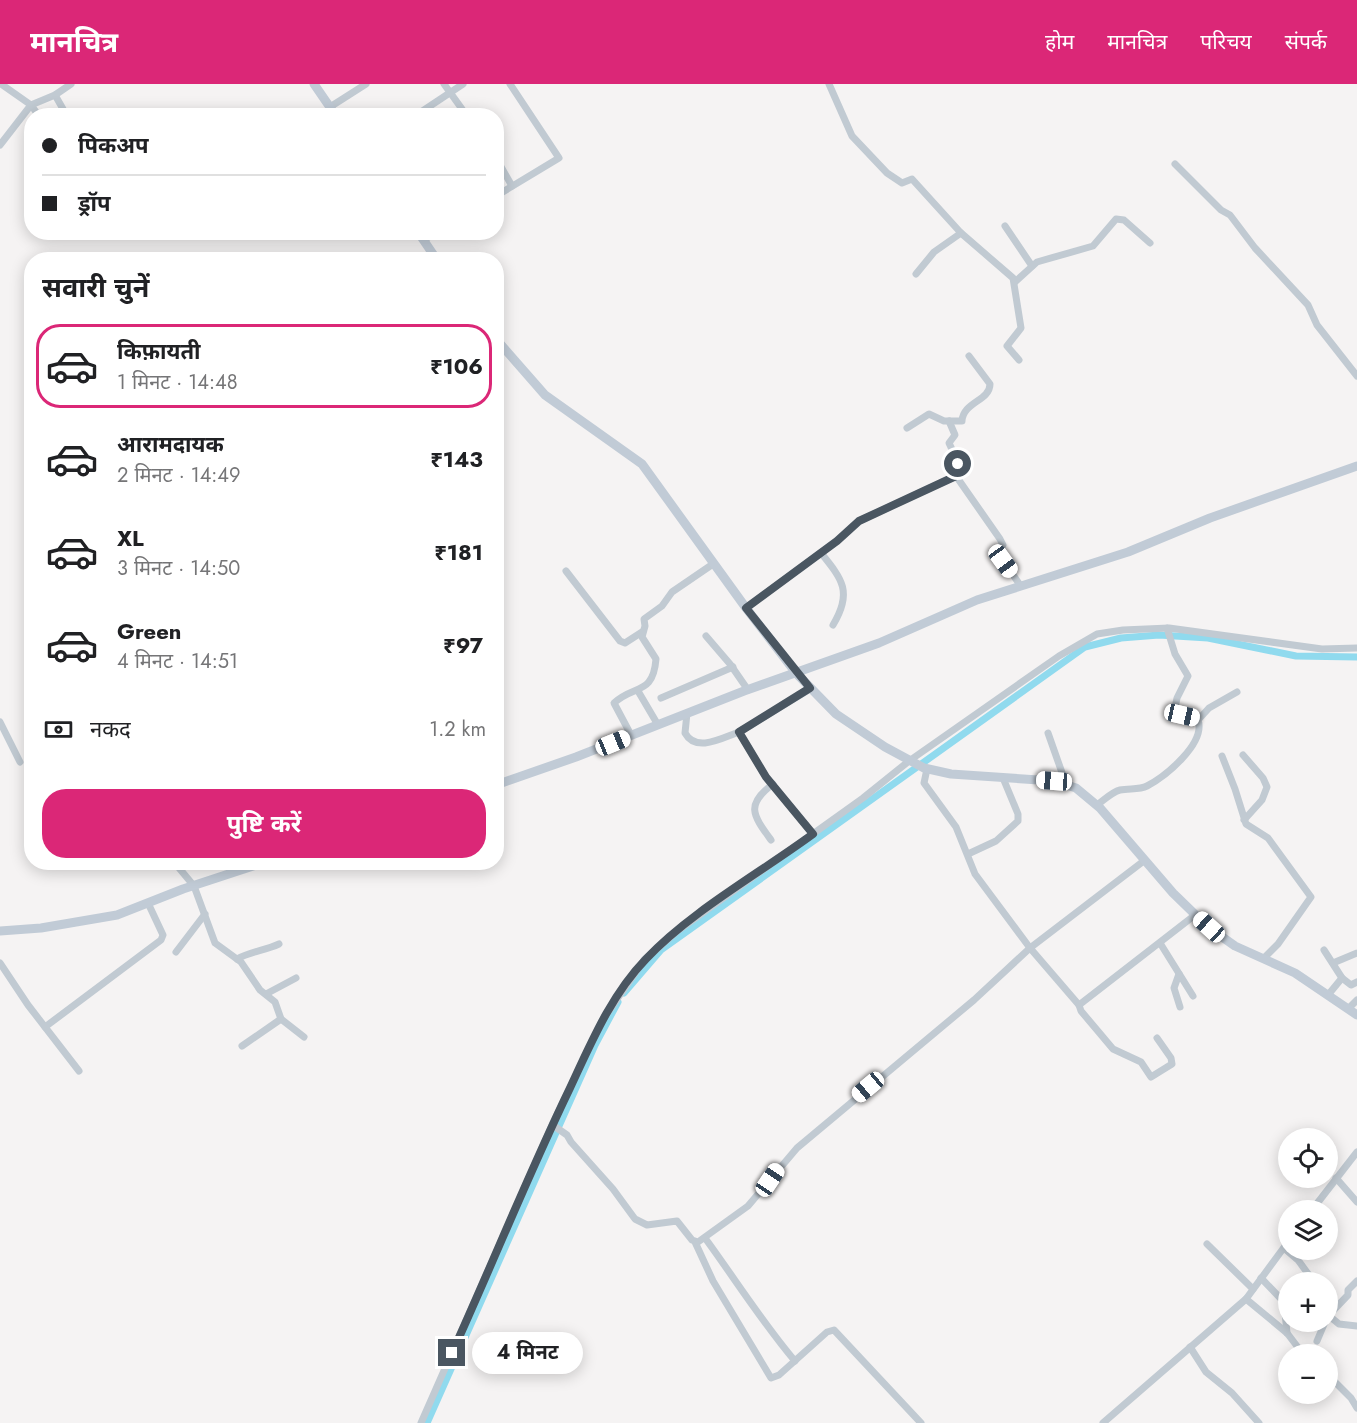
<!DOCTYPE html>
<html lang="hi">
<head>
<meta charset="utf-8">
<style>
  :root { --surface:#fff; --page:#f2f2f2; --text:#202124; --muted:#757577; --line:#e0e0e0; --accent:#db2777 }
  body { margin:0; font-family:Jost,"Noto Sans Devanagari",sans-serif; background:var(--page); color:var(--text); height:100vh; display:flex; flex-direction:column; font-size:22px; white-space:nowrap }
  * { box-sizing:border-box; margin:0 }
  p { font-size:20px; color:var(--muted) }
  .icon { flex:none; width:33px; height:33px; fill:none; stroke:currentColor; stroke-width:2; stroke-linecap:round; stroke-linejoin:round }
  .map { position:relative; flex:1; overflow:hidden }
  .sheet { position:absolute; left:24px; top:168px; width:480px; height:618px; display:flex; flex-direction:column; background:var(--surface); border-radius:24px; box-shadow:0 3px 15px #0003 }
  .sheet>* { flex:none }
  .guide { position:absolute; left:24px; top:24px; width:480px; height:132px; border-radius:24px; box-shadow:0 3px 15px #0003; display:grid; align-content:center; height:132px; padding:0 18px; background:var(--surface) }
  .tools { position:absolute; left:1278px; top:1044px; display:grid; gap:12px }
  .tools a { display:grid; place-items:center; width:60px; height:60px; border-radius:50%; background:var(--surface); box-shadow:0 3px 15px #0003; font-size:30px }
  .end { position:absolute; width:27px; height:27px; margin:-14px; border:8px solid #4a5661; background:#fff; box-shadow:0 0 0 3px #fff }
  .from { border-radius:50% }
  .bubble { position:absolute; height:42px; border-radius:21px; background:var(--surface); box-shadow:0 3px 15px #0003; font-size:20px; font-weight:700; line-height:42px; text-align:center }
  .car { position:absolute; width:18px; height:36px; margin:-18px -9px; border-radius:8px; box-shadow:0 0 4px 2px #0007; background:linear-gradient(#fff 24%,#345 0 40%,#fff 0 76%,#345 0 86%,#fff 0) }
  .guide b { display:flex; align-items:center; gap:21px; height:57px; font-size:22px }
  .guide b+b { border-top:2px solid var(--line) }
  .guide i { width:15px; height:15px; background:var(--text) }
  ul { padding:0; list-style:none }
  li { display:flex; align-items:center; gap:18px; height:84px; margin:0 12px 9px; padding:0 6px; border:3px solid transparent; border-radius:24px }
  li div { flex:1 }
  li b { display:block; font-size:22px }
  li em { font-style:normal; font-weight:700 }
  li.active { border-color:var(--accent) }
  li>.icon { width:54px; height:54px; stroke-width:1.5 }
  h2 { padding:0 18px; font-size:27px; line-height:72px }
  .pay { display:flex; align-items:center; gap:15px; height:66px; padding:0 18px; font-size:22px }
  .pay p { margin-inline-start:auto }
  .action { display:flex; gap:12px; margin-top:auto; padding:12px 18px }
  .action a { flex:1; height:69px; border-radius:24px; background:var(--accent); color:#fff; font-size:24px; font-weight:700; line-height:69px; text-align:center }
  header { display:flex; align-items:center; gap:36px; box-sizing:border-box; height:84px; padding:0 30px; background:var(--accent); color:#fff }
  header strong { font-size:28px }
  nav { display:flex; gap:33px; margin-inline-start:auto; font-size:21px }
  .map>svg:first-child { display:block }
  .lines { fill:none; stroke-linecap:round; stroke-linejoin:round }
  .canal { stroke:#90daee; stroke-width:7 }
  .street { stroke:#c1cad2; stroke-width:7 }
  .secondary { stroke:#c1cbd6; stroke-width:9 }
  .route { stroke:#4a5661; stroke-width:8 }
</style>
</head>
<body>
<header>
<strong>मानचित्र</strong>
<nav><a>होम</a><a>मानचित्र</a><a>परिचय</a><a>संपर्क</a></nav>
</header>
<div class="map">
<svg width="1357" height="1339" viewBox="0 0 1357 1339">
  <rect width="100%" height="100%" fill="#f5f3f3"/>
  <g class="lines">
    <g class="canal">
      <polyline points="624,909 661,866 1085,563 1121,554 1159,551 1208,554 1296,572 1357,573"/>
      <polyline points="427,1339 595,961 618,918"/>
    </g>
    <g class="street">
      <polyline points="1,0 31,21 39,32"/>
      <polyline points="444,0 467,32"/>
      <polyline points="829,0 852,52 887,89 902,99 912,95 961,149 1013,194 1021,244 1007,262 1019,276"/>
      <polyline points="55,11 67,32"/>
      <polyline points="330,23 366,0"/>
      <polyline points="415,32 463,0"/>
      <polyline points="0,61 31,21 55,11 71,0"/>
      <polyline points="496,74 512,102"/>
      <polyline points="1175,80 1221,126 1230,131 1255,164 1308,221 1317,241 1357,292"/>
      <polyline points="496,112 559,74 510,0"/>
      <polyline points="1005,142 1032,182"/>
      <polyline points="424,156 436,148"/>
      <polyline points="916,190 934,168 961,149"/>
      <polyline points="1015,198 1037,178 1093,162 1116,135 1124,136 1150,159"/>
      <polyline points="949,337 955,351 949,359 957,376 956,392"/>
      <path d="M907,344L929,330L944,337H962C963,318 990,317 990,300L969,272"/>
      <path d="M821,469C842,495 853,508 833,541"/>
      <polyline points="566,487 620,557 625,559 642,548"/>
      <polyline points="746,524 837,457 859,437 956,392 1000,455 1003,461 998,469 1020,501"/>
      <polyline points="706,552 730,580 748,606"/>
      <polyline points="810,605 739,648 766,693 813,750"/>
      <polyline points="638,607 658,641"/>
      <polyline points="661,614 733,583"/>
      <path d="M687,629L685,649C696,669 722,654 739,648"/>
      <polyline points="1198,636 1209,624 1237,608"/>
      <polyline points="0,638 20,678"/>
      <polyline points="1048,649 1066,700"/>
      <path d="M631,651L614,619C634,600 653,612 656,575L642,553L645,542L644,535L662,522L672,508L713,480"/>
      <polyline points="1243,671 1263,694 1267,703 1262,716 1244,736"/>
      <polyline points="1222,672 1235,705 1246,740 1268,754 1311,813 1278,860 1264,874"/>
      <polyline points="927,685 924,699 956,743 975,790 1030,864 1079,921"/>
      <path d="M1097,721C1104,716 1112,708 1120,706C1129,704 1139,706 1147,702C1166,692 1206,659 1198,636L1182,631L1175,624L1177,614L1188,592L1175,570L1167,544"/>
      <path d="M771,756C753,731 745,721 773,700"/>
      <polyline points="968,770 996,757 1018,737 1018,730 1003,694"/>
      <polyline points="174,778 194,802 215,859 241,878 260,906 275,918 281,935 304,953"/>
      <polyline points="1160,859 1193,912"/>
      <polyline points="1324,866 1342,894 1351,901 1357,898"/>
      <polyline points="176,868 205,830"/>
      <path d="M237,875C251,867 264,867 279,860"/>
      <polyline points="0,879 28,921 79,987"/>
      <polyline points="1333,879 1357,869"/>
      <polyline points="1179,890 1174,904 1180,923"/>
      <polyline points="266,910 296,894"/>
      <polyline points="1328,911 1342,894"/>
      <polyline points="1348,925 1357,916"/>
      <polyline points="45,943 161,856 163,851 148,819"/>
      <polyline points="1157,954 1171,974 1172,980 1151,993 1141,978 1113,965 1081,927 1079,921 1195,831"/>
      <polyline points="242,962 281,935"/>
      <polyline points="553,1039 554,1042 567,1051 571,1058 613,1105 635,1135 647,1141 677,1137 692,1156 698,1158 748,1122 797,1064 974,916 1030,864 1145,776"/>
      <polyline points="1336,1094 1357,1118"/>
      <polyline points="1312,1126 1357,1068"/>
      <path d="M705,1154C735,1195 762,1238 795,1277"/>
      <polyline points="695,1158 713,1197 771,1294 779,1291 827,1248 834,1246 921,1339"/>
      <polyline points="1207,1160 1253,1205"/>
      <polyline points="1284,1164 1298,1176 1314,1198"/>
      <polyline points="1261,1194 1284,1218 1287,1249"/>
      <polyline points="1246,1215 1287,1249 1303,1270"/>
      <polyline points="1328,1231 1339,1240 1357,1242"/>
      <polyline points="1328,1232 1348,1211 1348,1206 1357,1197"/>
      <polyline points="1317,1257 1325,1238"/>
      <polyline points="1190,1263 1206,1288 1232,1309 1259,1339"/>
      <polyline points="1328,1291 1351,1314 1357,1324"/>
      <polyline points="421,1339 553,1039 602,937 644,876 676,848 863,714 909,677 1059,572 1097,550 1123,546 1169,544 1322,565 1357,564"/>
      <polyline points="1103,1339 1246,1215 1288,1158"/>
    </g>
    <g class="secondary">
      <polyline points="314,0 336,32"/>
      <polyline points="418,148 437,176"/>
      <polyline points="496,255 545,311 642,380 746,524 796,589 836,630 885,663 924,684 951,690 1054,697 1076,704 1100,724 1173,809 1208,843 1235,862 1295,889 1357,931"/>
      <polyline points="496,701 576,673 744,607 879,559 977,516 1128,468 1210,434 1357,382"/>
      <polyline points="0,847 41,844 117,831 183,805 265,778"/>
    </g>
  </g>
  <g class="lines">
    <path class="route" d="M452,1269C492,1181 528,1091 570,1004C591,959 611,911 646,875C690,828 760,789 813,750L766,693L739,648L810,604L746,524L837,457L859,437L956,392L958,380"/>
  </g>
</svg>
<div class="tools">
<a><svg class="icon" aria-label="locate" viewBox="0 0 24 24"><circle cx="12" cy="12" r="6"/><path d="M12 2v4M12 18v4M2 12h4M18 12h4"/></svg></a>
<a><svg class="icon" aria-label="layers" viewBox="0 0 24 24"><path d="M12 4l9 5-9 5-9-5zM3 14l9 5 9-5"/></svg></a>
<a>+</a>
<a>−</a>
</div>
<i class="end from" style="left:958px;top:380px"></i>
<i class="end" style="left:452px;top:1269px"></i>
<div class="bubble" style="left:472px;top:1248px;width:111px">4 मिनट</div>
<i class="car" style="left:1003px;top:477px;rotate:144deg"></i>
<i class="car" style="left:1182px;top:631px;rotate:103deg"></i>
<i class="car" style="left:613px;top:659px;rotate:68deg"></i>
<i class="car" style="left:1054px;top:697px;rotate:274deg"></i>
<i class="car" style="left:1209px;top:843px;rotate:312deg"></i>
<i class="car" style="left:868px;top:1003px;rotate:230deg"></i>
<i class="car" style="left:770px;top:1096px;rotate:34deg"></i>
<div class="guide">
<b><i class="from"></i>पिकअप</b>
<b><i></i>ड्रॉप</b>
</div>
<section class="sheet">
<h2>सवारी चुनें</h2>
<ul>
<li class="active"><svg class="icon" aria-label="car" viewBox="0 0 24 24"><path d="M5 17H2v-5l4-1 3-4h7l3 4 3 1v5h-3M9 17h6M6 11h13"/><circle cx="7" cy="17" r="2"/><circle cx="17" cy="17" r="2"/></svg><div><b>किफ़ायती</b><p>1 मिनट · 14:48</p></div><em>₹106</em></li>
<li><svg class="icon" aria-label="car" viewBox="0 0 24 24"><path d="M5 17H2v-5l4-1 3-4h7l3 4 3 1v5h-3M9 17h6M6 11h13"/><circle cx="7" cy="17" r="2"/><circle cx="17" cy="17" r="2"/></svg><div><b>आरामदायक</b><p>2 मिनट · 14:49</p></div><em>₹143</em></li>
<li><svg class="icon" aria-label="car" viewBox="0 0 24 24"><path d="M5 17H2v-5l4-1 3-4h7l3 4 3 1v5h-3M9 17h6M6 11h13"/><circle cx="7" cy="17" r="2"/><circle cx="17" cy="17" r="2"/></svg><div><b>XL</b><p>3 मिनट · 14:50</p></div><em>₹181</em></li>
<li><svg class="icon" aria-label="car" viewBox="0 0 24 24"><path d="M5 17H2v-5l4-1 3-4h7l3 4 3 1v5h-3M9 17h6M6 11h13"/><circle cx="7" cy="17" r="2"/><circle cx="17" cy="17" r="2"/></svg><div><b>Green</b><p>4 मिनट · 14:51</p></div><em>₹97</em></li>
</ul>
<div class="pay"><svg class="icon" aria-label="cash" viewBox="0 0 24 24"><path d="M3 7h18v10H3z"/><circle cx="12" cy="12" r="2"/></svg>नकद<p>1.2 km</p></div>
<div class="action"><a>पुष्टि करें</a></div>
</section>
</div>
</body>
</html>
